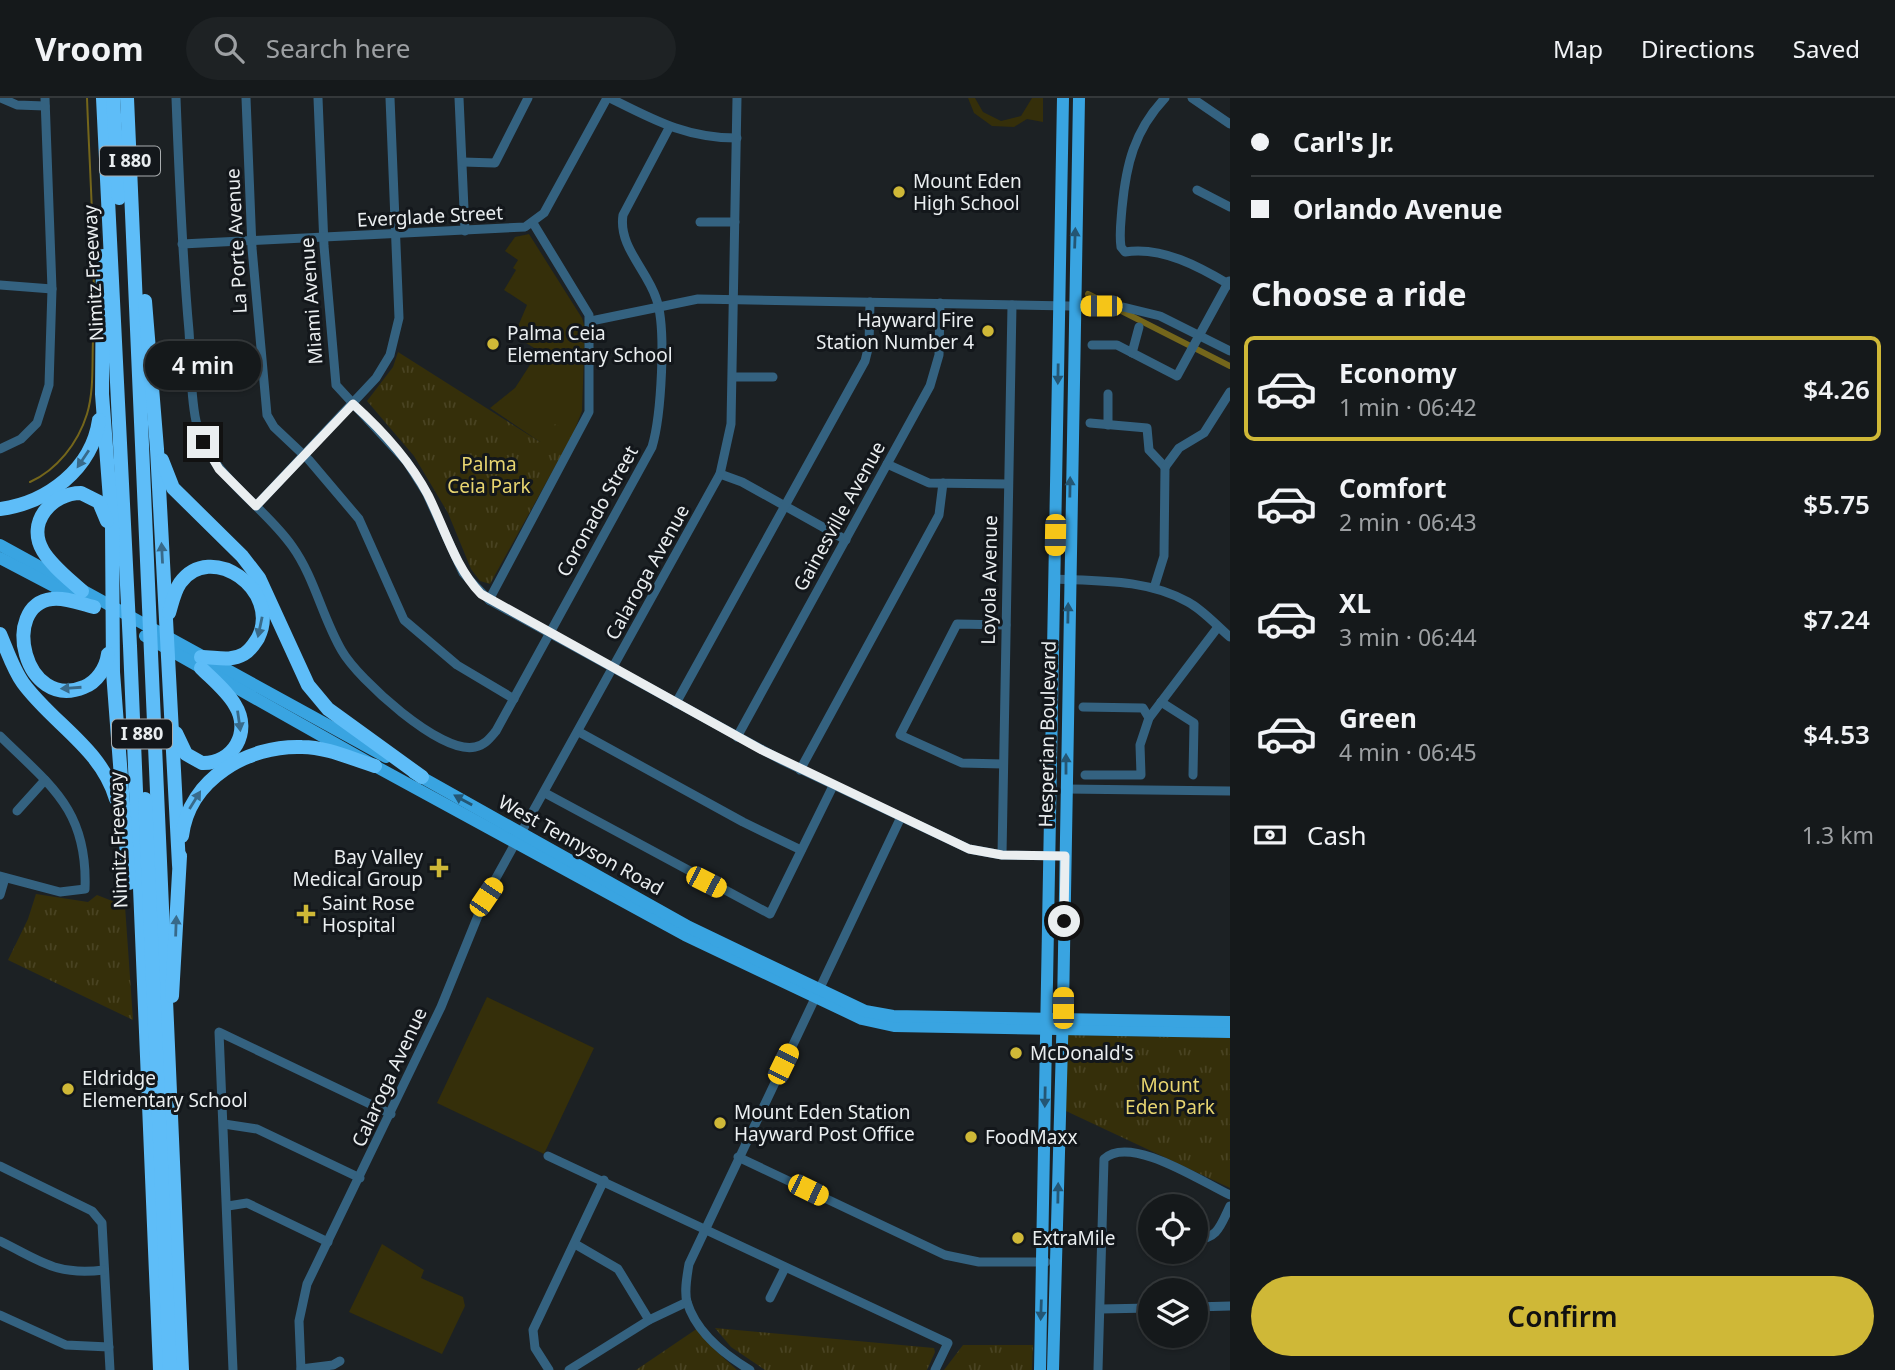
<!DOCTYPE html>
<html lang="en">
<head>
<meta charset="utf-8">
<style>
  :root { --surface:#15191b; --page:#1e2224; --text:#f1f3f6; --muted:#9da0a3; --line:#34383a; --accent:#cfb837 }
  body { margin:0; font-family:"Noto Sans",sans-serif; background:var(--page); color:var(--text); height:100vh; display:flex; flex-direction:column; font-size:26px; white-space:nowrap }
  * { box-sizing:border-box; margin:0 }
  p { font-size:23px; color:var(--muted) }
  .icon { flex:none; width:38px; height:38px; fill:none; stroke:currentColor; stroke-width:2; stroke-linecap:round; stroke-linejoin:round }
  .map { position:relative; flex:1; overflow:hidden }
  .panel { display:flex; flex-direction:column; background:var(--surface); width:665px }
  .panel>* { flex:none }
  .hud { display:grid; align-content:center; height:154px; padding:0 21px; background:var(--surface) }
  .fabs { position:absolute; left:1138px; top:1096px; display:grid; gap:14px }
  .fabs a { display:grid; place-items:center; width:70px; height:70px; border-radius:50%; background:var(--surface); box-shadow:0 2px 5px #0004,0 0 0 2px var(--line); font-size:35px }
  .end { position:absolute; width:32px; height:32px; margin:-16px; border:9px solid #eaeef0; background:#111; box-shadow:0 0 0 4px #111 }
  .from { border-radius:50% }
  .bubble { position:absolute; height:49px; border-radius:24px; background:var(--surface); box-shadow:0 2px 5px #0004,0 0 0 2px var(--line); font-size:23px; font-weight:600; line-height:49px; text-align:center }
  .car { position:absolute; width:21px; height:42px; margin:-21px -10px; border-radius:9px; box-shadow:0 0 5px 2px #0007; background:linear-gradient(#f5c518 24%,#345 0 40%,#f5c518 0 76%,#345 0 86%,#f5c518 0) }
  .hud b { display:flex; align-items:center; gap:24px; height:66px; font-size:26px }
  .hud b+b { border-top:2px solid var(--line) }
  .hud i { width:18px; height:18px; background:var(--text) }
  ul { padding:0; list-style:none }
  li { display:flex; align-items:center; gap:21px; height:105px; margin:0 14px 10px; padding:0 7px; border:4px solid transparent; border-radius:10px }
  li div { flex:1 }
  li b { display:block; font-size:26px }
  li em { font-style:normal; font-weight:600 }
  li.selected { border-color:var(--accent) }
  li>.icon { width:63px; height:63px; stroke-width:1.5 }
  h2 { padding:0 21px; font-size:32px; line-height:84px }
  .pay { display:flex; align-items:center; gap:18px; height:77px; padding:0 21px; font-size:26px }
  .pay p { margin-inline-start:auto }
  .cta { display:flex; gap:14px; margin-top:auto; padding:14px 21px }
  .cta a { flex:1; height:80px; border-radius:42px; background:var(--accent); color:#111; font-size:28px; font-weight:600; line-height:80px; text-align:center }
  header { display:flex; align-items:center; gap:42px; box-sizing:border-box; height:98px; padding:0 35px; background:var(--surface); border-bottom:2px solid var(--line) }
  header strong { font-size:33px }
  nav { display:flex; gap:38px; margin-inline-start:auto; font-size:24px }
  .search { width:490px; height:63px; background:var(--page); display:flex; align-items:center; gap:18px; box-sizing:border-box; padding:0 24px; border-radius:38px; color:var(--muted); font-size:26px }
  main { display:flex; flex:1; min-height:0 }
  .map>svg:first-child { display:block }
  .grass { fill:#352f0a }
  .park { fill:url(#park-tufts) }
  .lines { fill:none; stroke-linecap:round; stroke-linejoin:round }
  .stream { stroke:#74661b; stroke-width:2 }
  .canal { stroke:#74661b; stroke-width:6 }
  .minor { stroke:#346280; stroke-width:9 }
  .major { stroke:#39a4e1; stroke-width:12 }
  .highway { stroke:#5ebdf8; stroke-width:14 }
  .oneway { fill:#245674 }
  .oneway2 { fill:#386a8a }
  .route { stroke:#eaeef0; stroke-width:9 }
  .poi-dot { fill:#cfb837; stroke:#13171b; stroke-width:2.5 }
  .labels { text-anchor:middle; stroke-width:6; stroke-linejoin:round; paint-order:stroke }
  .shield { fill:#13171b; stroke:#aaaeb0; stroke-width:2 }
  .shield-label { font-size:18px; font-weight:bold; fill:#eaeef0 }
  .poi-label { font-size:19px; fill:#eaeef0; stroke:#13171b; text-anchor:start }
  .street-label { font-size:19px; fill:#eaeef0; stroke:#13171b }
  .park-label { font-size:19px; fill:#e8d570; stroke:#13171b }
</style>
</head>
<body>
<header>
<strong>Vroom</strong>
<div class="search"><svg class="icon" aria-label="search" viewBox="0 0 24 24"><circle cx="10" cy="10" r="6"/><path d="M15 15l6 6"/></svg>Search here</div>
<nav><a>Map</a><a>Directions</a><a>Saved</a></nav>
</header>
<main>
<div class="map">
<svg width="1230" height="1272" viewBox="0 0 1230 1272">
  <defs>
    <pattern id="park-tufts" width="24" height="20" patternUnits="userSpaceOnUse" patternTransform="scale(1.75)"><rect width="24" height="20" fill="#352f0a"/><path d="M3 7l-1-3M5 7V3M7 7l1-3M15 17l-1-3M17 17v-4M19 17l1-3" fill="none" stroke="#494322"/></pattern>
  </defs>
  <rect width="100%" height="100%" fill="#1c2124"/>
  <g class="grass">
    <polygon points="968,0 975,0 983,14 1001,23 1021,18 1032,0 1043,0 1043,24 1027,21 1014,29 992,28 974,15"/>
    <polygon points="529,136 582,220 585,230 582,313 573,336 540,344 490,310 515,290 539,253 518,240 516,233 527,207 504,192 516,172 513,170 518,162 505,153 515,139"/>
    <polygon points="487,899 594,950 544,1056 437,1005"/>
    <polygon points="382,1146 424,1172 421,1180 463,1199 465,1208 442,1256 349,1214"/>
  </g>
  <g class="park">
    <polygon points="398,254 540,344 555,326 573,336 490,486 480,483 471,471 448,415 414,358 367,303 393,269"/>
    <polygon points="36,796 88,804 97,797 125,808 133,922 8,862 28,821"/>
    <polygon points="1067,937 1230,940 1230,1090 1066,1013"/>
    <polygon points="698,1230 716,1253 737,1272 636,1272"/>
    <polygon points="715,1230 934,1250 935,1254 927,1272 765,1272 731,1249"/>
    <polygon points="963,1247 1033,1247 1032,1272 944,1272"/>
  </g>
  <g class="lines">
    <path class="stream" d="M30,384C57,372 78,345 87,316C94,293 92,266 93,242C96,161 90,81 87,0"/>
    <polyline class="canal" points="1088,196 1230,268"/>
    <g class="minor">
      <polyline points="1,0 17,7 45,8"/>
      <path d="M176,0C179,78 182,156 189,233C191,262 190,295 196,323C209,378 261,404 292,448C315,480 322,519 342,553C358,581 441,657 475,649C485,647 490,640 496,633L652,349C661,319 667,229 656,200C647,172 618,148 623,117L669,30"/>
      <polyline points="246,0 252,150 267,317 274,329 309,362 359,421 404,522 457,567 514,601"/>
      <polyline points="318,0 324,148 336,287 407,364 426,394 463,475 489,502 783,663 969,751 1002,757 1065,758"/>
      <polyline points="459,0 465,133"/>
      <path d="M610,0C654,22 686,40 737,40"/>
      <path d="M1165,0C1134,33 1126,67 1122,110C1121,123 1119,136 1121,149L1125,154C1162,148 1200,169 1230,187"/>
      <polyline points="1192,0 1230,26"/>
      <polyline points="463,64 495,65 528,0"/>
      <polyline points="1197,92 1230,109"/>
      <polyline points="700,124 735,124"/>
      <polyline points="182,146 525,129 544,115 607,0"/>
      <polyline points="0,187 52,191"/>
      <polyline points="591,223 698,201 1123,209 1160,218 1230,253"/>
      <polyline points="1092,247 1117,247 1177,278 1229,183"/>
      <polyline points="1132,255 1139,229"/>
      <polyline points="733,279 773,279"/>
      <polyline points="1090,325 1147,330 1149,352 1165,369"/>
      <polyline points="1108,327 1108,296"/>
      <polyline points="0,351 21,341 37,325 49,287 52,191 45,0"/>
      <polyline points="887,366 929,385 1008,386"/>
      <polyline points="1165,369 1179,350 1204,335 1230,294"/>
      <polyline points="720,376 742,384 846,442"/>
      <polyline points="256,408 376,280 390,257 399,220 390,0"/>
      <path d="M1054,481C1099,483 1147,481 1188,504C1203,512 1217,528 1230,539"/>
      <polyline points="1154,490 1164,458 1165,369"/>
      <polyline points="489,502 589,314 589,217 533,125"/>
      <polyline points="1161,604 1194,625 1193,677"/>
      <polyline points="676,605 865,263 869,247 870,204"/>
      <polyline points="1083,609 1143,610 1149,620"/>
      <polyline points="579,634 743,724 801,752"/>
      <path d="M0,638C51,688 88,712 85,791L60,794L0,778"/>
      <polyline points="737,639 930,288 939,257 940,205"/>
      <polyline points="1003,666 962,665 900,637 957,526 1006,527"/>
      <polyline points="800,672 939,417 943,385"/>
      <polyline points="1085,677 1141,677 1140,647 1149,620 1218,529"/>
      <polyline points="1066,691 1230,693"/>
      <polyline points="545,695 770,816 833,688"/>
      <polyline points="17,713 45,682"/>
      <polyline points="1002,757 1012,207"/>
      <polyline points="0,797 5,780"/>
      <polyline points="224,1026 257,1031 360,1080"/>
      <polyline points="548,1058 948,1245 935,1272"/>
      <polyline points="738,1059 945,1157 979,1164 1046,1164"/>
      <polyline points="0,1068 92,1113 102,1125 110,1272"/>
      <polyline points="228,1108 247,1105 328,1144"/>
      <path d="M1195,1141C1218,1142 1221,1126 1230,1108"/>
      <path d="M0,1143C41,1163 56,1178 104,1172"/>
      <polyline points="575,1146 618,1171 649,1222"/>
      <polyline points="770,1200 785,1170"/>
      <polyline points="1195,1209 1230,1208"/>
      <polyline points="1101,1211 1150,1210"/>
      <polyline points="0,1217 66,1247 109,1249"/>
      <polyline points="301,1271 333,1267 340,1263"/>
      <polyline points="233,1272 219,934 391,1016"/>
      <polyline points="301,1272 299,1223 307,1186 441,909 486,798 720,376 731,326 737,0"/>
      <polyline points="549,1272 535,1250 533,1232 604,1082"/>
      <polyline points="569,1272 649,1222 687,1204"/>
      <path d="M750,1272C725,1257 696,1234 687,1204C684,1193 687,1178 689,1166L901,719"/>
      <path d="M1098,1272L1104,1061C1130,1036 1202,1084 1230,1097"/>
    </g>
    <g class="major">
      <polyline points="0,447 386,659"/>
      <polyline points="0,460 80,502"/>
      <polyline points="145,538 375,668 685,837 862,921 894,928 1230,934"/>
      <polyline points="414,675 689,829 865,913 893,918 1230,924"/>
      <polyline points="1040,1272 1063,0"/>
      <polyline points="1053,1272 1063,910 1079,0"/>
    </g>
    <g class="highway">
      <polyline points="103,0 130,548 160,1272"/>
      <polyline points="113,0 119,100"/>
      <polyline points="127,0 182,1272"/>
      <polyline points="103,158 102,296 112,428 113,574 129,785"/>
      <polyline points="145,203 157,351 179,767"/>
      <polyline points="162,362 173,390 242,458 259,480 308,587 328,611 422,679"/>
      <path d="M0,411C47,405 92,371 99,322"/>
      <path d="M82,493C69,481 52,468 43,453C26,424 52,395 81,395L99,404L107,423"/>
      <path d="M94,509C81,506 65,499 52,501C0,507 24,614 84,589C97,584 106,570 108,556"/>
      <path d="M169,515C172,505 174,494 180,485C210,442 282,492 258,540C254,546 251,552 244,556C230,564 216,559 201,559"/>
      <path d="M0,536C7,552 13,571 23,585C53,626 101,650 116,701"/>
      <path d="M176,635L186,656L202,665C233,666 252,634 235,607C227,593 212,581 201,570"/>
      <polyline points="145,701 170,1272"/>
      <path d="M182,738C189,681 248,647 302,649C327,649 352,661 375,668"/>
      <polyline points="172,898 180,758"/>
    </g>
  </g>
  <defs><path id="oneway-solid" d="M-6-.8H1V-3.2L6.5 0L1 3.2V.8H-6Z" transform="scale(1.75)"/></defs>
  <g class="oneway">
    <use href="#oneway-solid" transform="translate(1075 140) rotate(-88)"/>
    <use href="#oneway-solid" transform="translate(1058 276) rotate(91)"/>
    <use href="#oneway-solid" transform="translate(1070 389) rotate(-89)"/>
    <use href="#oneway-solid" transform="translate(1068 515) rotate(-89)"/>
    <use href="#oneway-solid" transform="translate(1066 666) rotate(-90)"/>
    <use href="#oneway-solid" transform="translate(463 702) rotate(-151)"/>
    <use href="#oneway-solid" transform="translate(1045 999) rotate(91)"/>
    <use href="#oneway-solid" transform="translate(1058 1095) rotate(-89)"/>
    <use href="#oneway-solid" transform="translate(1041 1212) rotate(92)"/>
  </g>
  <g class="oneway2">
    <use href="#oneway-solid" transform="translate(83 361) rotate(124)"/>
    <use href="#oneway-solid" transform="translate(162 455) rotate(-93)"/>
    <use href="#oneway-solid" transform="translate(260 529) rotate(102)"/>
    <use href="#oneway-solid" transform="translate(71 590) rotate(176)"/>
    <use href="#oneway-solid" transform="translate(239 623) rotate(82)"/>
    <use href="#oneway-solid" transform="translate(195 702) rotate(-58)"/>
    <use href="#oneway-solid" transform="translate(176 828) rotate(-88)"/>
  </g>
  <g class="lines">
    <path class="route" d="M203,344L219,371L256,408L353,306C382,332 410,363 428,397C445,431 455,469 481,496L762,652L969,751L1002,757L1065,758L1064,823"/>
  </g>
  <g class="poi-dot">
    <circle cx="899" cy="94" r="7"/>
    <circle cx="988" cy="233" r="7"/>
    <circle cx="493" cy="246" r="7"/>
    <path d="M435.5 759.5h7v7h7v7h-7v7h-7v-7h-7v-7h7z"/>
    <path d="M302.5 805.5h7v7h7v7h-7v7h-7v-7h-7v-7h7z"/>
    <circle cx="1016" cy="955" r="7"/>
    <circle cx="68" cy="991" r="7"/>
    <circle cx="720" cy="1025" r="7"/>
    <circle cx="971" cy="1039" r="7"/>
    <circle cx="1018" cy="1140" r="7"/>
  </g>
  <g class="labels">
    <g class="shield">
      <rect x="100" y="48.5" width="60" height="29" rx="5"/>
      <rect x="112" y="621.5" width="60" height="29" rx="5"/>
    </g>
    <g class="shield-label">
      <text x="130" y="69">I 880</text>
      <text x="142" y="642">I 880</text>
    </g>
    <g class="poi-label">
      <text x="913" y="90">Mount Eden<tspan x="913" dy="22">High School</tspan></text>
      <text x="974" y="229" text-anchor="end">Hayward Fire<tspan x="974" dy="22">Station Number 4</tspan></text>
      <text x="507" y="242">Palma Ceia<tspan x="507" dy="22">Elementary School</tspan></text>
      <text x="423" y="766" text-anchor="end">Bay Valley<tspan x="423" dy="22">Medical Group</tspan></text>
      <text x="322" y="812">Saint Rose<tspan x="322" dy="22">Hospital</tspan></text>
      <text x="1030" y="962">McDonald's</text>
      <text x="82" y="987">Eldridge<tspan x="82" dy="22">Elementary School</tspan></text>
      <text x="734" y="1021">Mount Eden Station<tspan x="734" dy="22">Hayward Post Office</tspan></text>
      <text x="985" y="1046">FoodMaxx</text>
      <text x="1032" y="1147">ExtraMile</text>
    </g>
    <g class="street-label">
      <text transform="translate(430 118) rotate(-3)" y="7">Everglade Street</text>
      <text transform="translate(236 143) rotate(-93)" y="7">La Porte Avenue</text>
      <text transform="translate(93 175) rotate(-93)" y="7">Nimitz Freeway</text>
      <text transform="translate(311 203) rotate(-94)" y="7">Miami Avenue</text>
      <text transform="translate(597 413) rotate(-61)" y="7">Coronado Street</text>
      <text transform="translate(839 418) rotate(-61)" y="7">Gainesville Avenue</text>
      <text transform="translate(647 474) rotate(-61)" y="7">Calaroga Avenue</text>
      <text transform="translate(989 482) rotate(-89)" y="7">Loyola Avenue</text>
      <text transform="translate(1047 636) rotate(-89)" y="7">Hesperian Boulevard</text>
      <text transform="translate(118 742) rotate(-92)" y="7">Nimitz Freeway</text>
      <text transform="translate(581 747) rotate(29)" y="7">West Tennyson Road</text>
      <text transform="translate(389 979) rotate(-65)" y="7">Calaroga Avenue</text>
    </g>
    <g class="park-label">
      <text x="489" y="373">Palma<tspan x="489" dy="22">Ceia Park</tspan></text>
      <text x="1170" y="994">Mount<tspan x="1170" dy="22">Eden Park</tspan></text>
    </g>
  </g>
</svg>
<div class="fabs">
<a><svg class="icon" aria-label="locate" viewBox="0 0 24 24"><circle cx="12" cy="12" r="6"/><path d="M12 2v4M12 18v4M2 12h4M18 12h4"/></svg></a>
<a><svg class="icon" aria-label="layers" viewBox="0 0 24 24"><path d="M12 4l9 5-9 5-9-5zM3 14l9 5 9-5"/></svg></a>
</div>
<i class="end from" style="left:1064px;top:823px"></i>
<i class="end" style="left:203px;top:344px"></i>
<div class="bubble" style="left:145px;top:243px;width:116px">4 min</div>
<i class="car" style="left:1101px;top:208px;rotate:270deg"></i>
<i class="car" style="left:1055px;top:437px;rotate:181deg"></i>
<i class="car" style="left:706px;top:784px;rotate:117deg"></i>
<i class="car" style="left:486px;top:799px;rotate:34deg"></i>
<i class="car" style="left:1063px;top:910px;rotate:0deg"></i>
<i class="car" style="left:783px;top:966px;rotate:26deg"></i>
<i class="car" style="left:808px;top:1092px;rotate:116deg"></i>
</div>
<section class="panel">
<div class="hud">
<b><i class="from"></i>Carl's Jr.</b>
<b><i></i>Orlando Avenue</b>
</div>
<h2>Choose a ride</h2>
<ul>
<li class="selected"><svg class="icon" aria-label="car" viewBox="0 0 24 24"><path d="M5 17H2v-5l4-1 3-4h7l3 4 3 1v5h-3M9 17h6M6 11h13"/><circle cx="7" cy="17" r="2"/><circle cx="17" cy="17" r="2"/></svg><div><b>Economy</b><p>1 min · 06:42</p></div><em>$4.26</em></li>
<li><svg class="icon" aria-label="car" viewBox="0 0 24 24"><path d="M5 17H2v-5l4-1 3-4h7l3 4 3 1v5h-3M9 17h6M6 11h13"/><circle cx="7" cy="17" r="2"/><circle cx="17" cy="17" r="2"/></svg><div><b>Comfort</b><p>2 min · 06:43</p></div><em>$5.75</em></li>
<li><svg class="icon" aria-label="car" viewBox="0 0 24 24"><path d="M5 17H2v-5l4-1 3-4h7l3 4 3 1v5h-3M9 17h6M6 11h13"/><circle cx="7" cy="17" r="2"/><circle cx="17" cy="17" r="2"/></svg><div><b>XL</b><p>3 min · 06:44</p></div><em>$7.24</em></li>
<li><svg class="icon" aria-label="car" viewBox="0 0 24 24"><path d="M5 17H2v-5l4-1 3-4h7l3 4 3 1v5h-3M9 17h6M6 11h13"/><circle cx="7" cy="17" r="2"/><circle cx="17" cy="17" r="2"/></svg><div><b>Green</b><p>4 min · 06:45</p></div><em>$4.53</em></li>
</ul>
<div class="pay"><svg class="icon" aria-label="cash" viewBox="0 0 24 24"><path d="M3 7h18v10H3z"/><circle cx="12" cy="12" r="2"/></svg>Cash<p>1.3 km</p></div>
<div class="cta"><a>Confirm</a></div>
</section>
</main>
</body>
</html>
